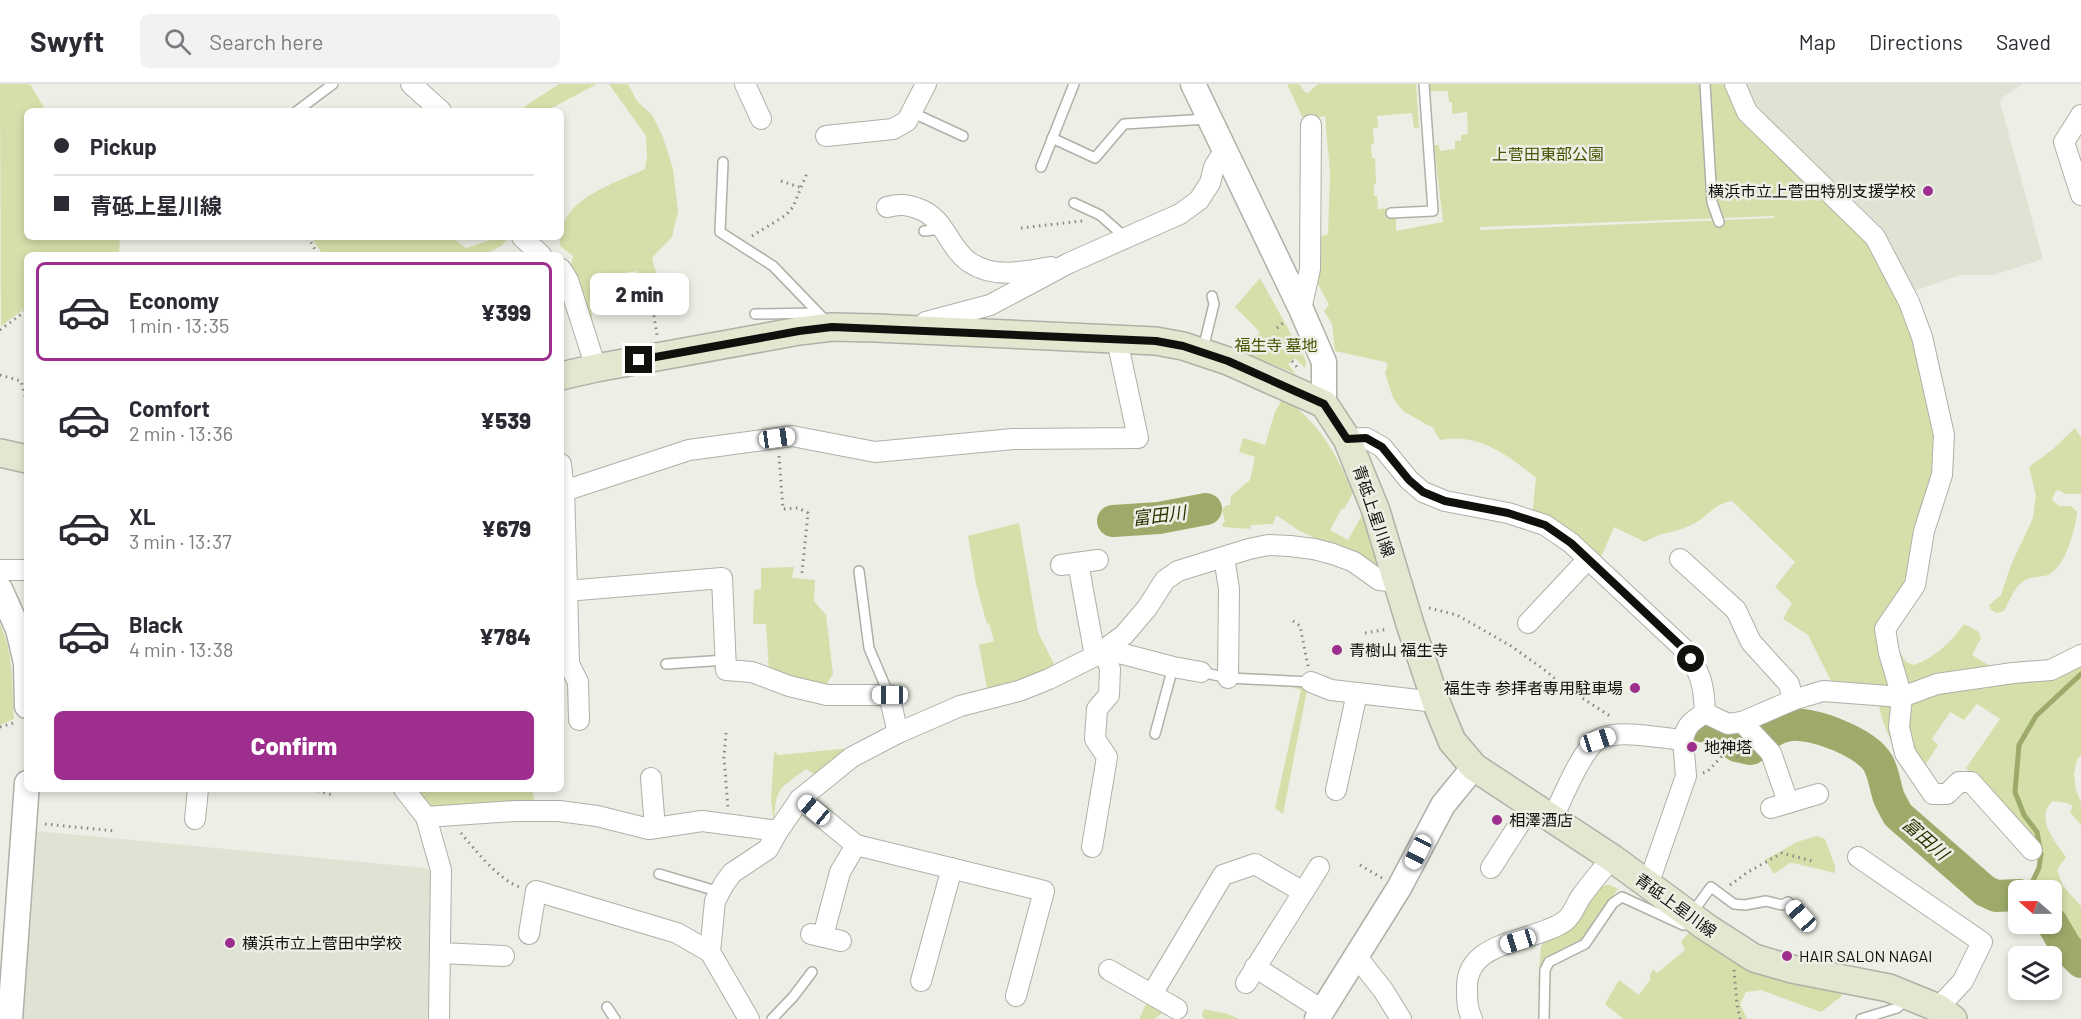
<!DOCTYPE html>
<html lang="en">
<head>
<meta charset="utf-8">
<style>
  :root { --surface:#fff; --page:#f2f2f3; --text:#2b2b33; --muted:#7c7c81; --line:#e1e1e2; --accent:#9d2e8d }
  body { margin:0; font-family:Barlow,"Noto Sans JP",sans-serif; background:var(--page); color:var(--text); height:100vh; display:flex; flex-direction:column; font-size:22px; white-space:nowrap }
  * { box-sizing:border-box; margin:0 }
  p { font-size:20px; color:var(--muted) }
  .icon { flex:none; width:33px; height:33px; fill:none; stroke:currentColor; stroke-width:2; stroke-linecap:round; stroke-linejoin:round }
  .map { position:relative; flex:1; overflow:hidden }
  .drawer { position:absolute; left:24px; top:168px; width:540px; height:540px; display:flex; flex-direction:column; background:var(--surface); border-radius:9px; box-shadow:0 3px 9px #0003 }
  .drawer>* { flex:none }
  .hud { position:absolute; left:24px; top:24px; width:540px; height:132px; border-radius:9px; box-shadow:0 3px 9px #0003; display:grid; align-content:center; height:132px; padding:0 30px; background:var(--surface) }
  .needle { width:39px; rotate:290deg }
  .fabs { position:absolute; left:2008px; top:796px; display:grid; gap:12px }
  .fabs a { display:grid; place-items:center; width:54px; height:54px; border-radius:9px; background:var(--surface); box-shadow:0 3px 9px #0003; font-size:30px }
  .end { position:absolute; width:27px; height:27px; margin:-14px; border:8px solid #10110d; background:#fff; box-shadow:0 0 0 3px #fff }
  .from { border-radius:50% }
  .bubble { position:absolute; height:42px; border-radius:9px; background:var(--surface); box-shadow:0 3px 9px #0003; font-size:20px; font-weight:800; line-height:42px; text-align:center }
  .car { position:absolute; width:18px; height:36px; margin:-18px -9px; border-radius:8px; box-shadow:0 0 4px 2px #0007; background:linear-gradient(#fff 24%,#345 0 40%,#fff 0 76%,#345 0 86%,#fff 0) }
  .hud b { display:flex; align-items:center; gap:21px; height:57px; font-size:22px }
  .hud b+b { border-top:2px solid var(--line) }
  .hud i { width:15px; height:15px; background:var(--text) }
  ul { padding:10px 0 0; list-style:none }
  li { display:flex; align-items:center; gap:18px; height:99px; margin:0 12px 9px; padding:0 18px; border:3px solid transparent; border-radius:9px }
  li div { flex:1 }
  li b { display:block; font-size:22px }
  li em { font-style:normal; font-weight:800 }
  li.selected { border-color:var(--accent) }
  li>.icon { width:54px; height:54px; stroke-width:1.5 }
  .primary-button { display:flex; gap:12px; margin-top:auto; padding:12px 30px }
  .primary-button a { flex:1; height:69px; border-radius:9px; background:var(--accent); color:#fff; font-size:24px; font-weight:800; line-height:69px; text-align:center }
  header { display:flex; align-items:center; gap:36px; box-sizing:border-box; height:84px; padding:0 30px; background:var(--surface); border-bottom:2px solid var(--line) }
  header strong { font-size:28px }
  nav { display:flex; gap:33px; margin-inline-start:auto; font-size:21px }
  .search { width:420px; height:54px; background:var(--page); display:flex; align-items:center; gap:15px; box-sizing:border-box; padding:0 21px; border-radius:9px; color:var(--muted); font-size:22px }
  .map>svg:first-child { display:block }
  .built { fill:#dfe3d3 }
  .green { fill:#d4dfaa; fill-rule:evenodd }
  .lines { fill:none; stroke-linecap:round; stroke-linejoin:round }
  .stream { stroke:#9daa69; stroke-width:5 }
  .river { stroke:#9daa69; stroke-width:32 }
  .service-casing { stroke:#aeb1a8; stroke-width:12 }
  .minor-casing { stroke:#aeb1a8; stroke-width:22 }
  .tertiary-casing { stroke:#aeb1a8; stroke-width:27 }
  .secondary-casing { stroke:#aeb1a8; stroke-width:30 }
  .path { stroke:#868881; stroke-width:3; stroke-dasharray:1.5 4.5; stroke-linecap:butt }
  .service { stroke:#fff; stroke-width:9 }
  .minor { stroke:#fff; stroke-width:20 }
  .tertiary { stroke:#fff; stroke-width:24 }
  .secondary { stroke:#e2e7cf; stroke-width:27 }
  .route { stroke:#10110d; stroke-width:8 }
  .poi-dot { fill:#9d2e8d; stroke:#edefe6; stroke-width:2 }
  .labels { text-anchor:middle; stroke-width:5; stroke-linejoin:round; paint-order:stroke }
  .park-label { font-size:16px; fill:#495303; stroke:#edefe6 }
  .poi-label { font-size:16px; fill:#10110d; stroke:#edefe6; text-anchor:start }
  .street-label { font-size:16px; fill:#10110d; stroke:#edefe6 }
  .water-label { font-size:18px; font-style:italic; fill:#2c3300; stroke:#edefe6 }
</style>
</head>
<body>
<header>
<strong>Swyft</strong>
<div class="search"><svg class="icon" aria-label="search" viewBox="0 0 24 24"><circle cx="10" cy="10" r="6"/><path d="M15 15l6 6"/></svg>Search here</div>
<nav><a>Map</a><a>Directions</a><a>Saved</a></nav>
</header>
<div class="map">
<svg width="2081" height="935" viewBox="0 0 2081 935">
  <rect width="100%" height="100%" fill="#edefe6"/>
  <g class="built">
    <polygon points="1741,0 2023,0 2003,13 2000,18 2043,175 1994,191 1961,191 1908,209 1765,40"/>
    <polygon points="36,747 426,784 433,789 432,935 23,935"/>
  </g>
  <g class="green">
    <polygon points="0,0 30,0 46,27 27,27 27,153 120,153 119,171 27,171 27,223 1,242"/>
    <polygon points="559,0 597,0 546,27 524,27 521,25"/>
    <path d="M609,0H628L637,17L652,31L663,53L673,85L678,127L672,153L652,174L657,191H638L637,187L619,190V195L596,198L598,214L590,215L595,257L570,187L573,172L560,162L559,153H561C561,115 616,99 645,85L647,72L646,52Z"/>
    <path d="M1287,0H1299L1305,8L1308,9L1318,0H1416L1419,44H1414L1412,29L1377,32L1378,44H1373L1374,60L1371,61L1372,74H1375L1376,100H1374V112H1377L1378,125L1390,124V134H1396V147L1443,138L1434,61H1439L1440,67L1455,65V57H1461V51L1468,50L1467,28L1452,30V18H1449L1448,7H1430V0H1726L1872,155L1903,212L1934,315L1939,391L1894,543L1895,560L1906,578L1914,581C1936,573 1951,558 1964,540L1979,548L1981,554L1972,571L2006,592L2081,577V671L2077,676L2074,690L2076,707L2081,718V741L2070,728L2073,722L2067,719L2053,717C2034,734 2055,757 2066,773L2057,786L2063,802L2081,822V873L2069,860L2063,845L2052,832V807H2031L2030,802L2041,774L2040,762L2026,744L1966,684L2000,635L1977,620L1964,636L1950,628L1932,655L1938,661L1922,686L1911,688C1893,662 1885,649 1878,618L1849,616L1830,595L1808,551L1783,535L1792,519L1775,503L1795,478L1732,417C1713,420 1709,432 1693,440C1677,449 1659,448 1645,458L1614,443L1598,480L1532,433L1536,394C1508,371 1478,348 1440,356L1433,344L1403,327L1393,314L1385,289L1388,280L1385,278L1335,267L1332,240L1324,227L1329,221L1316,196L1319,153L1328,150L1330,89L1325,32L1304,37ZM1774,132V134L1479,146L1481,143Z"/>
    <polygon points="311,153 451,153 466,164 499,153 505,154 506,157 501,162 484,171 323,171"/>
    <polygon points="1260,194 1306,277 1305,284 1295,274 1288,280 1296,290 1243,268 1260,248 1235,223"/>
    <path d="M1283,314C1320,339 1336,369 1353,409L1344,425L1342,424L1330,446L1348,456L1362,431H1365L1382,487L1298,446L1276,431L1273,440L1251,441L1250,445L1223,443L1222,440L1225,438L1222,426L1226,421H1230L1231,412L1250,396L1255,373L1239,368L1243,354L1265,361L1275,328Z"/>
    <path d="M2075,344L2081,353V410H2066L2058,406L2055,408L2052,416L2059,422H2071L2077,428C2076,444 2065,484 2048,491C2039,494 2029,491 2021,499C2013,506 2009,518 2004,527L1997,529L1991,526L1989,521L2001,511L2011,481L2033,434L2036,412L2029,383L2053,365Z"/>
    <polygon points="1019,439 1038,548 1058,588 988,610 979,561 994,557 989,539 987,540 976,500 968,452"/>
    <polygon points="794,483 792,494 815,496 814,517 826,531 833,590 822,607 769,589 766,540 753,540 754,506 761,505 761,484"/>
    <path d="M0,540C14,570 12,602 14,635L0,641Z"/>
    <polygon points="1228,598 1308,601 1283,730 1275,724 1301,606 1292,603"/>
    <path d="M851,664L817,692L806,685C777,707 776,703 774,740L771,716L774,668L779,671Z"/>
    <polygon points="410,705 532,705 534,715 541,723 430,730"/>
    <polygon points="1817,752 1825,755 1835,782 1835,789 1793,779 1790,779 1774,790 1765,776 1797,758"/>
    <polygon points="1606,801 1610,801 1618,805 1606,820 1580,859 1548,873 1544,878 1542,903 1538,902 1541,863 1544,856 1591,815 1599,804"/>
    <polygon points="1690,847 1839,902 1842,912 1821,928 1761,906 1746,908 1740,920 1747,935 1623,935 1605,920 1619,896 1639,911 1650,896 1650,891 1653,885 1657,889 1685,866 1681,858"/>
    <polygon points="1148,916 1164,928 1154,935 1139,935"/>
    <polygon points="1204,925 1228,930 1239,935 1205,935 1202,932"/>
  </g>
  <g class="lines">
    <polyline class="stream" points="2028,807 2039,784 2041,770 2037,748 2024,731 2015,708 2019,661 2036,632 2081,590"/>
    <g class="river">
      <polyline points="1113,437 1159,434 1206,425"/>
      <path d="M1701,642L1709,643L1737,662L1751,665C1762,655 1773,643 1790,641C1812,638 1866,658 1878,679C1884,689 1885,703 1889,714C1892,720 1895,726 1898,731L1985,807L1996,812L2019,811"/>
      <polyline points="2052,839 2066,863 2081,878"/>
    </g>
    <g class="service-casing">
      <g id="service">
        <polyline points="1705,0 1712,118 1719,138"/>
        <polyline points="297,27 333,0"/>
        <polyline points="911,28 963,52"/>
        <polyline points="1052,54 1095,74 1124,40 1207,35"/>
        <polyline points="723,78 720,148 773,182 827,238"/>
        <polyline points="1041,83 1074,0"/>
        <polyline points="1074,119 1100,131 1126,154"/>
        <polyline points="1391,129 1433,127 1424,0"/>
        <polyline points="924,147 942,145"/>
        <polyline points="755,230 818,229"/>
        <polyline points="1203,265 1214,220 1212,212"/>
        <polyline points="859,487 869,564 889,611"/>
        <polyline points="666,580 726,576"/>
        <polyline points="1201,588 1228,594 1311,598"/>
        <polyline points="1155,650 1173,583"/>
        <polyline points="659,790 720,808"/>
        <polyline points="607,923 615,935"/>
        <polyline points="772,935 793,913 812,888"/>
        <polyline points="1544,935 1545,886 1549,878 1585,860 1613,819 1622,813 1683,841 1711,803 1734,820 1745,821 1766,817 1782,821 1788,818 1801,832"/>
        <polyline points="1861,935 1897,924 1907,914"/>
      </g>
    </g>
    <g class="minor-casing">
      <g id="minor">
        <polyline points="411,0 441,27"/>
        <polyline points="745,0 761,35"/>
        <polyline points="1735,0 1747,28 1875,153 1909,218 1922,253 1944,351 1942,391 1924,447 1915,501 1885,545 1889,569 1902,613 1899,643 1905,669 1933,710 1947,710 1959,698 1971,698 2032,766"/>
        <polyline points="2081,31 2064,58 2081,111"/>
        <polyline points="826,52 893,45 907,37 926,0"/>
        <path d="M887,123C899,120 907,120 919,125C945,134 948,163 969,178C994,195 1024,188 1051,183"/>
        <polyline points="522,153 541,171"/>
        <polyline points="561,185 568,196 596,284"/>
        <polyline points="1301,225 1310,185 1311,41"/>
        <polyline points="922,248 926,238 990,221 1069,179 1180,130 1199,116 1210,99 1214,83 1224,67"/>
        <path d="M1347,355L1366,354L1382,363L1409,396L1423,408L1445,417L1508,429L1545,441L1571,459L1684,565C1701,589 1704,600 1705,629L1728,640L1742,638L1771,669L1788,718"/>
        <polyline points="561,380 564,407 567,504 578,506 722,494 726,586 752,588 789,602 827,611 889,611 898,649"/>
        <polyline points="564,407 689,366 792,352 875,368 1013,355 1138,354 1117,256"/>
        <polyline points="1224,473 1229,505 1228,594"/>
        <polyline points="1680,475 1736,526 1751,558 1789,600 1793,616"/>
        <polyline points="1078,479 1095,572"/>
        <polyline points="1061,481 1098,476"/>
        <polyline points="0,486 27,486"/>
        <polyline points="567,504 569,580 578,598 579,636"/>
        <polyline points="1528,539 1588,475"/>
        <polyline points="1311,598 1331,606 1436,618"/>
        <polyline points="1742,638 1793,616 1823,607 1902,613 1937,600 2013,589 2051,586 2081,571"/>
        <path d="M1683,656C1686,641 1692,637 1705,629"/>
        <polyline points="651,694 655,744"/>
        <polyline points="404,705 426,733 441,786 439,935"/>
        <polyline points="1336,706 1357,609"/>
        <polyline points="800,715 856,761 1044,807 1016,912"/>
        <polyline points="1771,724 1818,710"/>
        <polyline points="426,733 515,727 559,727 597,732 649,745 702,737 778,747 800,715 852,673 898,649 960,622 1019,607 1049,595 1095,572 1124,551 1147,524 1165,496 1178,487 1249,465 1268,461 1290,462 1314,465 1333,470 1354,478 1379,496 1398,498"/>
        <polyline points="195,735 198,705"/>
        <path d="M1552,736C1561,717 1582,664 1599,655C1620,645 1660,654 1683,656L1686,692L1648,801"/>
        <polyline points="1092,763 1107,673 1095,655 1097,625 1109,611 1110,585 1104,565 1173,583 1201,588"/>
        <polyline points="1858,773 1982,858 1963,897 1938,924"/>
        <polyline points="1491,784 1531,722"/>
        <polyline points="529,850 536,807 677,849 710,868"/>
        <polyline points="811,850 841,857"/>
        <polyline points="823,852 840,788 856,761"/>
        <polyline points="440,869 504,872"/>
        <polyline points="1357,873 1383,906 1401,935"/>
        <polyline points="1255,883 1322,926"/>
        <polyline points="1109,886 1177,925"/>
        <polyline points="921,897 952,784"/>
        <polyline points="1246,899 1319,783"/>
        <polyline points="1152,910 1223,791 1255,780 1303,808"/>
        <polyline points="749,935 710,868 715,817 724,800 732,789 768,765 778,747"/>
        <path d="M1472,935C1467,924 1467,916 1467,904C1466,855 1534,859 1565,837C1572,832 1576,821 1580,814C1590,800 1601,787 1612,774"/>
      </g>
    </g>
    <g class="tertiary-casing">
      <g id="tertiary">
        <polyline points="1193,0 1301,225 1324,278 1324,320"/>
        <polyline points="0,505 18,545 26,579 27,622"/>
        <polyline points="10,935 27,699"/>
        <polyline points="1317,935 1399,804 1443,721 1474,683"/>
      </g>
    </g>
    <g class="secondary-casing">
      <g id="secondary">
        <polyline points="561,292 596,284 799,247 832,243 876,244 1156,257 1183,262 1228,277 1324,320 1347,355 1376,427 1410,540 1436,618 1452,657 1474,683 1612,774 1706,843 1754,874 1792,885 1889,904 1938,924 1953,935"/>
        <polyline points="0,369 27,375"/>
      </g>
    </g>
    <g class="path">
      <polyline points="781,97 802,104"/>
      <polyline points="1021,144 1082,137"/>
      <polyline points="752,152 786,131 793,123 807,89"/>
      <polyline points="308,153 318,171"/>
      <polyline points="649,202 657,251"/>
      <polyline points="1277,244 1285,237"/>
      <polyline points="0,246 27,226"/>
      <polyline points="1292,277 1297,283"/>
      <polyline points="0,291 21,297 27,319"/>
      <polyline points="779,372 783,425 798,424 808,429 802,489"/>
      <polyline points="1429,524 1457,531 1511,562 1546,587 1562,601 1610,632"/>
      <polyline points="1293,537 1300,542 1308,582"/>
      <polyline points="1365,549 1388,545"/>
      <polyline points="0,643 17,638"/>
      <polyline points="726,649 724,673 728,724"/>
      <polyline points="1703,689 1707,688 1724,670 1735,671 1742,676"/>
      <polyline points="312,705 332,711"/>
      <polyline points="45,740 115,747"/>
      <path d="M461,749C474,765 500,797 520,803"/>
      <polyline points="1360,781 1382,794"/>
      <polyline points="1730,801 1748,788 1782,769 1812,777"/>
      <polyline points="1734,886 1737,920 1740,935"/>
    </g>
    <use href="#service" class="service"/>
    <use href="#minor" class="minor"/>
    <use href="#tertiary" class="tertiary"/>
    <use href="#secondary" class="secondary"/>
  </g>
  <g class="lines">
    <polyline class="route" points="639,276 799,247 832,243 1156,257 1183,262 1228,277 1324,320 1347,355 1366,354 1382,363 1409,396 1423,408 1445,417 1508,429 1545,441 1571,459 1684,565 1691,575"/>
  </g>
  <g class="poi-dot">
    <circle cx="1928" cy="107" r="6"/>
    <circle cx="1337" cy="566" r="6"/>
    <circle cx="1635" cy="604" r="6"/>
    <circle cx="1692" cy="663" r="6"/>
    <circle cx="1497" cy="736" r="6"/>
    <circle cx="230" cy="859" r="6"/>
    <circle cx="1787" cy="872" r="6"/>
  </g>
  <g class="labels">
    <g class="park-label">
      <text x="1548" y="76">上菅田東部公園</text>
      <text x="1276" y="267">福生寺 墓地</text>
    </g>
    <g class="poi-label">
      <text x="1916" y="113" text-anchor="end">横浜市立上菅田特別支援学校</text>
      <text x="1349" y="572">青樹山 福生寺</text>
      <text x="1623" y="610" text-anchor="end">福生寺 参拝者専用駐車場</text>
      <text x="1704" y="669">地神塔</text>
      <text x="1509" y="742">相澤酒店</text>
      <text x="242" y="865">横浜市立上菅田中学校</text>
      <text x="1799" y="878">HAIR SALON NAGAI</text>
    </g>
    <g class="street-label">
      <text transform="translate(1374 427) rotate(71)" y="6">青砥上星川線</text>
      <text transform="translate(1676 821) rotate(36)" y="6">青砥上星川線</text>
    </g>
    <g class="water-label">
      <text transform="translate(1159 432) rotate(-7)" y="6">富田川</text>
      <text transform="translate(1925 755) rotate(41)" y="6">富田川</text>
    </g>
  </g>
</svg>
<div class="fabs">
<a><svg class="needle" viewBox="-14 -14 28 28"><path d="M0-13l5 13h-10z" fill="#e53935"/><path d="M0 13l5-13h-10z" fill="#7c7c81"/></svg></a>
<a><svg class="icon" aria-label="layers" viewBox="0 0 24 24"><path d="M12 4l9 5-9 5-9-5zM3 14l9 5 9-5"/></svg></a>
</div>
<i class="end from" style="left:1691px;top:575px"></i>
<i class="end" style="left:639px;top:276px"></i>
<div class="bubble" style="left:590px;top:189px;width:99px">2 min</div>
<i class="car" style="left:777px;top:354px;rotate:82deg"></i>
<i class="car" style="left:890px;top:611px;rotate:270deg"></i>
<i class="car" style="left:1598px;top:656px;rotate:72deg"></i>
<i class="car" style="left:814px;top:726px;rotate:310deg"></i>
<i class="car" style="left:1418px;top:768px;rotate:207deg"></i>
<i class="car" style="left:1801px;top:832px;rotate:318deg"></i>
<i class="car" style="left:1518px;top:857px;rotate:253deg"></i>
<div class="hud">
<b><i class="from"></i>Pickup</b>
<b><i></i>青砥上星川線</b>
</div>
<section class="drawer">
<ul>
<li class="selected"><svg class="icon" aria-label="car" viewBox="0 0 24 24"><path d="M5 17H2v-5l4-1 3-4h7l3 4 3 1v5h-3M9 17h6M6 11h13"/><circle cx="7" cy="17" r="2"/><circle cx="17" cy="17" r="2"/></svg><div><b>Economy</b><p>1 min · 13:35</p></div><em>¥399</em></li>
<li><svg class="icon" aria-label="car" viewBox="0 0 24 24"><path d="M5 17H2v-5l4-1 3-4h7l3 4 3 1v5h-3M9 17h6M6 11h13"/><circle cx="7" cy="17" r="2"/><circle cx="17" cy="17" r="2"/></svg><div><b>Comfort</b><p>2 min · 13:36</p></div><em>¥539</em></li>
<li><svg class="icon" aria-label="car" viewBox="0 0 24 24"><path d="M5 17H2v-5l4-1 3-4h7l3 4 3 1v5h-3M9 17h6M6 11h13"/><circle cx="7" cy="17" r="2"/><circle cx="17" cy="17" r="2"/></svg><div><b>XL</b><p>3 min · 13:37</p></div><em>¥679</em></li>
<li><svg class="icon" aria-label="car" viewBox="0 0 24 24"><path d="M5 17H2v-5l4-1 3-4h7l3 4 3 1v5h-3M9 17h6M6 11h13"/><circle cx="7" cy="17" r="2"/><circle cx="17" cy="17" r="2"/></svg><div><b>Black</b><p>4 min · 13:38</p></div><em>¥784</em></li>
</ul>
<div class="primary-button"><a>Confirm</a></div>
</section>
</div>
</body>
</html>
